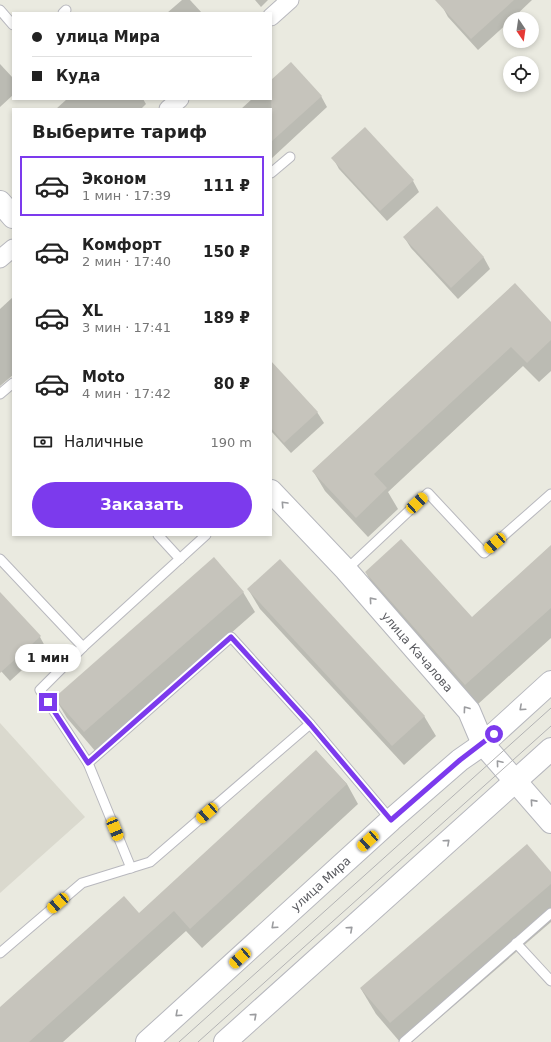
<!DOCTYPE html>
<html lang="ru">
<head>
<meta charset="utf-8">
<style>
  :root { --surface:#fff; --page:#f6f6f6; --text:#222; --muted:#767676; --line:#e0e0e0; --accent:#7c3aed }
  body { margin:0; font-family:"DejaVu Sans",sans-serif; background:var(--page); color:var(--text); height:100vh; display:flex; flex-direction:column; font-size:15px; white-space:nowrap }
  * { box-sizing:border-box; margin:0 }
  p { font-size:13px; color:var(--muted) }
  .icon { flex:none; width:22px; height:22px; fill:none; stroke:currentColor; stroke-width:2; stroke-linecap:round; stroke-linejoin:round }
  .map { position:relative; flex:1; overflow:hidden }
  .panel { position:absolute; left:12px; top:108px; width:260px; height:428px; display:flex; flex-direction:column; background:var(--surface); border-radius:0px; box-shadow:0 2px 6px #0003 }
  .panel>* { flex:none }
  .hud { position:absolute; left:12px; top:12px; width:260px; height:88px; border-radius:0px; box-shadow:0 2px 6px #0003; display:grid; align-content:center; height:88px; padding:0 20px; background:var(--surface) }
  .needle { width:26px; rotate:167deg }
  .tools { position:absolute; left:503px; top:12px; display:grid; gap:8px }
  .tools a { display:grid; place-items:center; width:36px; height:36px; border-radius:50%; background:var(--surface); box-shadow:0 2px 6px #0003; font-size:20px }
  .end { position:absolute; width:18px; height:18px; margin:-9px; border:5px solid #7c3aed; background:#fff; box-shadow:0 0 0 2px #fff }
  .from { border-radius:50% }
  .bubble { position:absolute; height:28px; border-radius:14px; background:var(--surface); box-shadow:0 2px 6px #0003; font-size:13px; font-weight:700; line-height:28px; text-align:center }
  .car { position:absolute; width:12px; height:24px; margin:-12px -6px; border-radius:5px; box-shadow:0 0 3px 1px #0007; background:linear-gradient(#f5c518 24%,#345 0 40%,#f5c518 0 76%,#345 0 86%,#f5c518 0) }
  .hud b { display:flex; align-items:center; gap:14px; height:38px; font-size:15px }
  .hud b+b { border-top:1px solid var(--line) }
  .hud i { width:10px; height:10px; background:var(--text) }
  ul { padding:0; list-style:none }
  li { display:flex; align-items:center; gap:12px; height:60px; margin:0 8px 6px; padding:0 12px; border:2px solid transparent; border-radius:0px }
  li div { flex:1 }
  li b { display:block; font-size:15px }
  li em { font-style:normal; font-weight:700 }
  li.selected { border-color:var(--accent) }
  li>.icon { width:36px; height:36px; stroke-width:1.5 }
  h2 { padding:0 20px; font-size:18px; line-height:48px }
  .pay { display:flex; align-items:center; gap:10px; height:44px; padding:0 20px; font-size:15px }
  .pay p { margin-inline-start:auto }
  .primary-button { display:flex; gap:8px; margin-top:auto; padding:8px 20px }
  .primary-button a { flex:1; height:46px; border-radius:24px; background:var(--accent); color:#fff; font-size:16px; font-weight:700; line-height:46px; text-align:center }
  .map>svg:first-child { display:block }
  .education { fill:#dad9ce }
  .shadow { fill:#0003 }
  .building { fill:#c6c4bc }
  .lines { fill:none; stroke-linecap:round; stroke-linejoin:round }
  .lane-casing { stroke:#b8b8be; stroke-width:11 }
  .street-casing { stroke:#b8b8be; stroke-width:19 }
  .secondary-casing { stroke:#b6b7bd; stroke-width:24 }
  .lane { stroke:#fff; stroke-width:9 }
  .street { stroke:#fff; stroke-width:17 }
  .secondary { stroke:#fff; stroke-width:22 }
  .tram { stroke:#b3b3b4; stroke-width:1 }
  .oneway { stroke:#9b9c9f }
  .route { stroke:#7c3aed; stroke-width:5 }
  .labels { text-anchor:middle; stroke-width:3.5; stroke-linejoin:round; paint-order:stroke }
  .street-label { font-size:12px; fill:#595a5f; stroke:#fff }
</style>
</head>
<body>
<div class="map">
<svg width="551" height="1042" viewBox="0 0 551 1042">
  <rect width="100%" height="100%" fill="#eaeae0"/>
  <polygon class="education" points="0,723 85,817 0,893"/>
  <g class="shadow">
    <polygon points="182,0 190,0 202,13 167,13"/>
    <polygon points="255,0 268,0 261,7"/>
    <polygon points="448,0 532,0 512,19 510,19 510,21 478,50 448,17 442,6"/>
    <polygon points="0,64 13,78 13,95 0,107"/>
    <polygon points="271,82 321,96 327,107 271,159 271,109 241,109 252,99 271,99"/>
    <polygon points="67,99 143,99 146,104 141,109 56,109"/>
    <polygon points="333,158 413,181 419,192 387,221 339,169"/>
    <polygon points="437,207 484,258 490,269 458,299 411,248 404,237"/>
    <polygon points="515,284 551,323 551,371 539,382 523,366 388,492 398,509 368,537 325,491 313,471"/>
    <polygon points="13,297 13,375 0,386 0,309"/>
    <polygon points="271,362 317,412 324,423 291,453 271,431"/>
    <polygon points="551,546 551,638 477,705 377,592 366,573 472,618"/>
    <polygon points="248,589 424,716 436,736 404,765 260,609"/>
    <polygon points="243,592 255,612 96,752 67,718 55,698"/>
    <polygon points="0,593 40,637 46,648 10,681 0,670"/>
    <polygon points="316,751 347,784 358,804 202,948 186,931 63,1042 0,1042 0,1008 139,915"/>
    <polygon points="551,873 551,922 412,1042 400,1042 376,1014 361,989"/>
  </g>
  <g class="building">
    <polygon points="435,0 514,0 471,39"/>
    <polygon points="291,62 322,96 271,142 271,80"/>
    <polygon points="365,127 414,180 380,211 331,158"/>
    <polygon points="437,206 484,257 451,288 403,237"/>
    <polygon points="515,283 551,322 551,340 527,363 511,347 374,474 387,488 356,518 312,471"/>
    <polygon points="271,361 318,412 284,443 271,428"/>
    <polygon points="401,539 472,617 551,545 551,608 465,685 365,572"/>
    <polygon points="214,557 244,592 84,732 54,698"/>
    <polygon points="280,559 425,716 392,746 247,589"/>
    <polygon points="0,592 41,636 0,673"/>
    <polygon points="316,750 347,784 190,929 174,911 29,1042 0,1042 0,1007 124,896 139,913"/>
    <polygon points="527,844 551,872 551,884 390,1023 360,988"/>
  </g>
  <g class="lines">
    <g class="lane-casing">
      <g id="lane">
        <polyline points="0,10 13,25"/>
        <polyline points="63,13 66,10"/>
        <polyline points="271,173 290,157"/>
        <polyline points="0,394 13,383"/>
        <polyline points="158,535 180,559"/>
        <polyline points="0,559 83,647"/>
        <polyline points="346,570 428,493 484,553 551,494"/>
        <polyline points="88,763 40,690 83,647 206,535"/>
        <polyline points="131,868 88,763 231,637 310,724"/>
        <polyline points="516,943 551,981"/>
        <polyline points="0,953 82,883 150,862 310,724 391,820"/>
        <polyline points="404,1042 551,913"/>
      </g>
    </g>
    <g class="street-casing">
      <g id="street">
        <polyline points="271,17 290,0"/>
        <polyline points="168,109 180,99"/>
        <polyline points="0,259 13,248"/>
      </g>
    </g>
    <g class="secondary-casing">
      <g id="secondary">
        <polyline points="0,202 13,217"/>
        <polyline points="271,491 346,570 469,711 483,744 551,822"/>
        <polyline points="147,1042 391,820 460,760 483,744 551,682"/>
        <polyline points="225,1042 551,749"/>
      </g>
    </g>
    <use href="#lane" class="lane"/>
    <use href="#street" class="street"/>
    <use href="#secondary" class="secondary"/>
    <g class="tram">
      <polyline points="179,1042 551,708"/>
      <polyline points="198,1042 551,726"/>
    </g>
  </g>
  <defs><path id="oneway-chevron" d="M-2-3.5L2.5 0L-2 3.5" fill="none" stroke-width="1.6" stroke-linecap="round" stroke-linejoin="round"/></defs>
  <g class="oneway">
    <use href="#oneway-chevron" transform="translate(284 504) rotate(-133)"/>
    <use href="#oneway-chevron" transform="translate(372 600) rotate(-131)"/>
    <use href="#oneway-chevron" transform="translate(522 708) rotate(138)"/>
    <use href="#oneway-chevron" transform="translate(466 709) rotate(-126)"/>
    <use href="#oneway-chevron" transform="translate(499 763) rotate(-130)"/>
    <use href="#oneway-chevron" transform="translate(533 802) rotate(-132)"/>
    <use href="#oneway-chevron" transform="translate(447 842) rotate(-42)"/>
    <use href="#oneway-chevron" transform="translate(274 926) rotate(138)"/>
    <use href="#oneway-chevron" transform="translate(350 929) rotate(-42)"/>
    <use href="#oneway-chevron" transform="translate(178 1014) rotate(138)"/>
    <use href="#oneway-chevron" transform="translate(254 1016) rotate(-42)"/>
  </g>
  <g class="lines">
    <polyline class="route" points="48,702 88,763 231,637 310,724 391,820 460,760 494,734"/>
  </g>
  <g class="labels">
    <g class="street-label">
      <text transform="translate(417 652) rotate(49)" y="4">улица Качалова</text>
      <text transform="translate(321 884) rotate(-42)" y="4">улица Мира</text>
    </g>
  </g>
</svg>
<div class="tools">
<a><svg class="needle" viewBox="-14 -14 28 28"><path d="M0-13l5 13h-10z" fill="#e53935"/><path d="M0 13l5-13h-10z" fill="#767676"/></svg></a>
<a><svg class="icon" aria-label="locate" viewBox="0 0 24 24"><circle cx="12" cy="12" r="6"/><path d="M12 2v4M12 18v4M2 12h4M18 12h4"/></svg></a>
</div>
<i class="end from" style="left:494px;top:734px"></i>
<i class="end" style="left:48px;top:702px"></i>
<div class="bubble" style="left:15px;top:644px;width:66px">1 мин</div>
<i class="car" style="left:417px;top:503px;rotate:47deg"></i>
<i class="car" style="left:495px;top:543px;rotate:229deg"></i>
<i class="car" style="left:207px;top:813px;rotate:229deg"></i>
<i class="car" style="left:115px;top:829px;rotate:158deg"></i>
<i class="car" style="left:368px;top:841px;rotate:228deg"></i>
<i class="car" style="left:58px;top:903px;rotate:229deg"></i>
<i class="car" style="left:240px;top:958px;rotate:228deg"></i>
<div class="hud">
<b><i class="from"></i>улица Мира</b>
<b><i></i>Куда</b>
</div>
<section class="panel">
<h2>Выберите тариф</h2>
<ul>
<li class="selected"><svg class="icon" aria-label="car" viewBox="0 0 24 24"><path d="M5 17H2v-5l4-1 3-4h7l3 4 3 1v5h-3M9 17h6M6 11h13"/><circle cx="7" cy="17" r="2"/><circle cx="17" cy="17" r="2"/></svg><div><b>Эконом</b><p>1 мин · 17:39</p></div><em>111 ₽</em></li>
<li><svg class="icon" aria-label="car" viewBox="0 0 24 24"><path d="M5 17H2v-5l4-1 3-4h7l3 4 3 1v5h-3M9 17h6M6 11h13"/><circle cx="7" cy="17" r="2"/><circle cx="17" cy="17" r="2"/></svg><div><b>Комфорт</b><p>2 мин · 17:40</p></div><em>150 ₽</em></li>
<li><svg class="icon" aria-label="car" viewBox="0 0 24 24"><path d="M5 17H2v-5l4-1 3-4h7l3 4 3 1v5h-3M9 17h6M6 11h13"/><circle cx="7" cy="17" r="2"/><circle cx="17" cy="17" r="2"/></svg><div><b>XL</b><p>3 мин · 17:41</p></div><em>189 ₽</em></li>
<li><svg class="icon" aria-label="car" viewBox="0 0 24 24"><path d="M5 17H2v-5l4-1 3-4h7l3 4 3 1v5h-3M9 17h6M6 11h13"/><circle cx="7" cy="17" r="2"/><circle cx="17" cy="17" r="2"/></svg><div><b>Moto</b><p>4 мин · 17:42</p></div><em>80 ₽</em></li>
</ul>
<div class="pay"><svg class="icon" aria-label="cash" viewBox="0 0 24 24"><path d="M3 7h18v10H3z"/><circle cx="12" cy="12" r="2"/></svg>Наличные<p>190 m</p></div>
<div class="primary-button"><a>Заказать</a></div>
</section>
</div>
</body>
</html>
